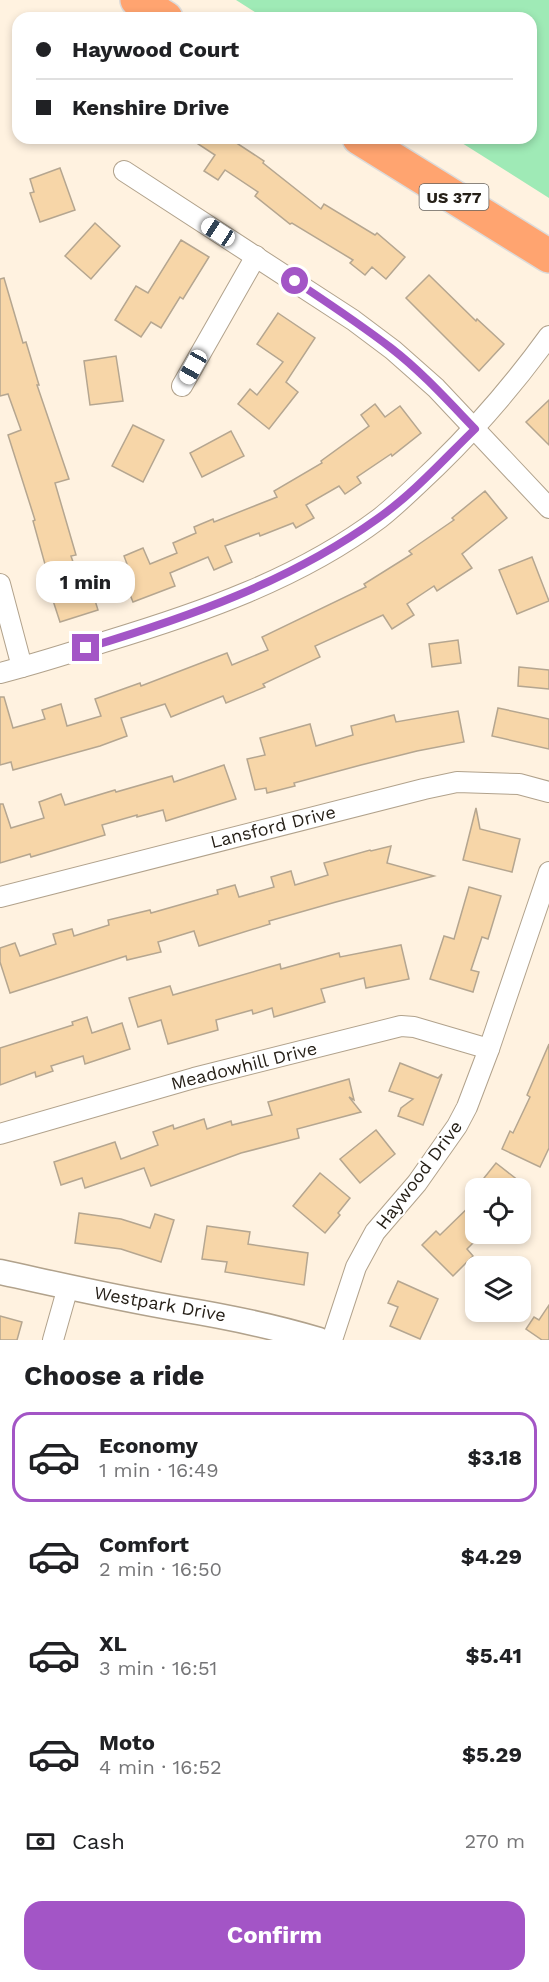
<!DOCTYPE html>
<html lang="en">
<head>
<meta charset="utf-8">
<style>
  :root { --surface:#fff; --page:#f2f2f2; --text:#202124; --muted:#757577; --line:#e0e0e0; --accent:#a355c6 }
  body { margin:0; font-family:"Work Sans",sans-serif; background:var(--page); color:var(--text); height:100vh; display:flex; flex-direction:column; font-size:22px; white-space:nowrap }
  * { box-sizing:border-box; margin:0 }
  p { font-size:20px; color:var(--muted) }
  .icon { flex:none; width:33px; height:33px; fill:none; stroke:currentColor; stroke-width:2; stroke-linecap:round; stroke-linejoin:round }
  .map { position:relative; height:1340px; overflow:hidden }
  .panel { display:flex; flex-direction:column; background:var(--surface); flex:1 }
  .panel>* { flex:none }
  .top-card { position:absolute; left:12px; top:12px; width:525px; height:132px; border-radius:18px; box-shadow:0 3px 9px #0003; display:grid; align-content:center; height:132px; padding:0 24px; background:var(--surface) }
  .fabs { position:absolute; left:465px; top:1178px; display:grid; gap:12px }
  .fabs a { display:grid; place-items:center; width:66px; height:66px; border-radius:12px; background:var(--surface); box-shadow:0 3px 9px #0003; font-size:30px }
  .end { position:absolute; width:27px; height:27px; margin:-14px; border:8px solid #a355c6; background:#fff; box-shadow:0 0 0 3px #fff }
  .from { border-radius:50% }
  .bubble { position:absolute; height:42px; border-radius:18px; background:var(--surface); box-shadow:0 3px 9px #0003; font-size:20px; font-weight:700; line-height:42px; text-align:center }
  .car { position:absolute; width:18px; height:36px; margin:-18px -9px; border-radius:8px; box-shadow:0 0 4px 2px #0007; background:linear-gradient(#fff 24%,#345 0 40%,#fff 0 76%,#345 0 86%,#fff 0) }
  .top-card b { display:flex; align-items:center; gap:21px; height:57px; font-size:22px }
  .top-card b+b { border-top:2px solid var(--line) }
  .top-card i { width:15px; height:15px; background:var(--text) }
  ul { padding:0; list-style:none }
  li { display:flex; align-items:center; gap:18px; height:90px; margin:0 12px 9px; padding:0 12px; border:3px solid transparent; border-radius:18px }
  li div { flex:1 }
  li b { display:block; font-size:22px }
  li em { font-style:normal; font-weight:700 }
  li.on { border-color:var(--accent) }
  li>.icon { width:54px; height:54px; stroke-width:1.5 }
  h2 { padding:0 24px; font-size:27px; line-height:72px }
  .pay { display:flex; align-items:center; gap:15px; height:66px; padding:0 24px; font-size:22px }
  .pay p { margin-inline-start:auto }
  .button { display:flex; gap:12px; margin-top:auto; padding:12px 24px }
  .button a { flex:1; height:69px; border-radius:18px; background:var(--accent); color:#fff; font-size:24px; font-weight:700; line-height:69px; text-align:center }
  .map>svg:first-child { display:block }
  .green { fill:#9feab6 }
  .building { fill:#f7d6a8; stroke:#b5a690; stroke-width:1.5 }
  .lines { fill:none; stroke-linecap:round; stroke-linejoin:round }
  .minor-casing { stroke:#b1a28c; stroke-width:22 }
  .tertiary-casing { stroke:#b1a28c; stroke-width:27 }
  .trunk-casing { stroke:#dcdbda; stroke-width:36 }
  .minor { stroke:#fff; stroke-width:20 }
  .tertiary { stroke:#fff; stroke-width:24 }
  .trunk { stroke:#ffa470; stroke-width:33 }
  .route { stroke:#a355c6; stroke-width:8 }
  .labels { text-anchor:middle; stroke-width:4.5; stroke-linejoin:round; paint-order:stroke }
  .shield { fill:#fff; stroke:#67635d; stroke-width:1.5 }
  .shield-label { font-size:16px; font-weight:bold; fill:#262018 }
  .street-label { font-size:18px; fill:#262018; stroke:#fff }
</style>
</head>
<body>
<div class="map">
<svg width="549" height="1340" viewBox="0 0 549 1340">
  <rect width="100%" height="100%" fill="#fff2e0"/>
  <polygon class="green" points="236,0 549,0 549,198 454,138 531,138 531,18 264,18"/>
  <g class="building">
    <polygon points="189,138 229,138 264,161 263,163 321,209 324,204 375,235 377,233 405,257 386,279 372,267 365,275 350,263 353,260 292,223 290,224 255,196 258,192 225,170 218,180 204,171 215,155"/>
    <polygon points="60,168 75,210 40,222 30,193 34,192 30,179"/>
    <polygon points="95,223 120,246 91,279 65,256"/>
    <polygon points="181,240 209,257 183,299 180,297 161,328 151,322 141,337 115,320 136,286 148,293"/>
    <polygon points="429,275 476,321 477,319 504,344 479,371 406,298"/>
    <polygon points="4,278 23,343 26,342 39,385 37,385 69,479 55,483 76,555 71,556 85,597 93,594 98,610 60,622 45,576 48,575 33,521 35,520 8,435 21,430 8,394 0,396 0,279"/>
    <polygon points="278,313 315,338 286,382 298,392 269,429 238,404 250,389 257,395 283,362 257,344"/>
    <polygon points="116,356 123,401 90,405 84,361"/>
    <polygon points="549,400 549,445 526,422"/>
    <polygon points="375,404 385,417 400,406 421,433 392,456 391,454 357,477 361,483 345,494 339,486 306,505 314,518 296,528 293,523 260,536 259,533 225,546 232,562 214,570 208,557 170,573 175,586 133,602 122,575 130,572 124,556 143,548 150,564 177,553 173,543 196,533 194,527 213,519 214,522 277,497 274,491 322,463 321,461 369,426 361,415"/>
    <polygon points="133,425 164,440 143,482 112,466"/>
    <polygon points="231,431 244,456 202,477 190,453"/>
    <polygon points="485,491 507,518 462,554 472,568 437,591 434,586 407,604 414,615 392,629 383,615 315,646 320,657 263,684 265,687 226,703 223,696 171,717 165,704 121,718 127,736 100,746 13,770 11,762 0,765 0,697 4,697 13,728 45,719 42,710 61,704 67,726 101,716 95,699 140,683 141,686 227,653 232,665 268,650 262,637 366,587 364,584 412,554 409,551 454,520 452,518"/>
    <polygon points="532,557 549,601 517,614 499,570"/>
    <polygon points="458,640 461,663 432,667 429,644"/>
    <polygon points="519,667 549,670 549,689 518,686"/>
    <polygon points="498,708 549,719 549,749 492,736"/>
    <polygon points="458,711 464,742 417,751 361,765 294,783 295,786 267,793 266,788 255,790 247,759 265,755 260,738 310,724 316,746 353,735 351,726 394,715 396,722"/>
    <polygon points="224,765 236,799 166,821 163,810 137,817 137,815 102,825 105,835 31,857 30,854 0,863 0,804 3,804 11,828 44,818 39,802 61,794 65,805 115,790 116,792 172,776 174,782"/>
    <polygon points="476,808 480,829 520,839 512,872 463,860"/>
    <polygon points="391,846 387,863 434,876 336,902 269,921 270,924 199,946 194,931 158,942 161,952 127,960 126,956 10,993 0,962 0,948 15,943 20,956 56,944 53,934 72,929 74,936 109,925 108,920 150,910 151,913 218,894 217,890 235,885 239,897 274,887 271,877 291,871 295,885 328,875 324,863 370,850 371,851"/>
    <polygon points="469,887 501,896 488,939 482,937 471,970 479,972 473,992 430,979 444,936 454,939"/>
    <polygon points="401,945 409,979 366,988 364,978 321,989 325,1002 274,1017 272,1008 253,1014 252,1010 216,1020 218,1030 168,1044 161,1020 138,1027 129,998 170,986 173,995 280,964 281,969 339,953 340,957"/>
    <polygon points="87,1017 92,1033 122,1023 130,1049 85,1064 83,1056 51,1066 53,1071 36,1077 35,1072 0,1085 0,1048 73,1025 72,1022"/>
    <polygon points="549,1044 549,1148 540,1167 502,1149 510,1131 513,1133 530,1097 527,1095"/>
    <polygon points="400,1063 438,1078 442,1074 423,1125 398,1116 401,1108 413,1099 389,1091"/>
    <polygon points="349,1079 354,1100 349,1097 361,1112 297,1129 299,1138 241,1153 151,1186 144,1168 85,1188 82,1178 61,1185 54,1162 115,1142 121,1159 158,1145 153,1132 173,1125 174,1129 204,1119 207,1129 231,1121 232,1125 272,1115 268,1102"/>
    <polygon points="376,1130 395,1154 360,1183 340,1159"/>
    <polygon points="496,1163 528,1188 476,1188"/>
    <polygon points="320,1173 350,1198 338,1213 340,1215 325,1233 293,1206"/>
    <polygon points="476,1200 476,1240 467,1249 473,1256 453,1276 422,1245 436,1231 440,1235"/>
    <polygon points="79,1213 121,1219 150,1228 155,1214 174,1220 161,1262 121,1249 75,1243"/>
    <polygon points="207,1226 250,1232 248,1244 308,1253 304,1285 225,1272 227,1262 202,1259"/>
    <polygon points="398,1281 438,1299 420,1339 390,1326 398,1307 388,1303"/>
    <polygon points="549,1305 549,1340 542,1340 526,1329 534,1317 539,1320"/>
    <polygon points="0,1316 22,1322 17,1340 0,1340"/>
  </g>
  <g class="lines">
    <g class="minor-casing">
      <g id="minor">
        <polyline points="124,171 353,320 393,350 436,388 549,508"/>
        <polyline points="182,386 256,256"/>
        <polyline points="0,584 22,667"/>
        <path d="M0,673C35,664 70,653 104,642C200,613 299,579 380,518C400,502 418,484 437,466C478,426 515,383 549,336"/>
        <polyline points="0,897 424,789 457,782 519,784 549,792"/>
        <polyline points="0,1134 194,1078 401,1026 414,1027 489,1049"/>
        <polyline points="53,1340 68,1287"/>
        <polyline points="332,1340 356,1267 375,1232 417,1183 457,1126 467,1107 489,1049 549,872"/>
      </g>
    </g>
    <g class="tertiary-casing">
      <path id="tertiary" d="M0,1272C60,1285 120,1299 180,1309C229,1317 272,1326 319,1340"/>
    </g>
    <g class="trunk-casing">
      <g id="trunk">
        <polyline points="137,0 166,18"/>
        <polyline points="359,138 549,256"/>
      </g>
    </g>
    <use href="#minor" class="minor"/>
    <use href="#tertiary" class="tertiary"/>
    <use href="#trunk" class="trunk"/>
  </g>
  <g class="lines">
    <path class="route" d="M86,648C189,617 289,582 377,519C413,494 443,460 475,429C448,401 422,372 391,348C360,324 328,303 295,281"/>
  </g>
  <g class="labels">
    <rect class="shield" x="419.5" y="184" width="69" height="26" rx="4.5"/>
    <g class="shield-label">
      <text x="454" y="203">US 377</text>
    </g>
    <g class="street-label">
      <text transform="translate(273 827) rotate(-14)" y="6">Lansford Drive</text>
      <text transform="translate(244 1066) rotate(-14)" y="6">Meadowhill Drive</text>
      <text transform="translate(419 1175) rotate(-53)" y="6">Haywood Drive</text>
      <text transform="translate(160 1304) rotate(10)" y="6">Westpark Drive</text>
    </g>
  </g>
</svg>
<div class="fabs">
<a><svg class="icon" aria-label="locate" viewBox="0 0 24 24"><circle cx="12" cy="12" r="6"/><path d="M12 2v4M12 18v4M2 12h4M18 12h4"/></svg></a>
<a><svg class="icon" aria-label="layers" viewBox="0 0 24 24"><path d="M12 4l9 5-9 5-9-5zM3 14l9 5 9-5"/></svg></a>
</div>
<i class="end from" style="left:295px;top:281px"></i>
<i class="end" style="left:86px;top:648px"></i>
<div class="bubble" style="left:36px;top:561px;width:99px">1 min</div>
<i class="car" style="left:218px;top:232px;rotate:303deg"></i>
<i class="car" style="left:193px;top:367px;rotate:209deg"></i>
<div class="top-card">
<b><i class="from"></i>Haywood Court</b>
<b><i></i>Kenshire Drive</b>
</div>
</div>
<section class="panel">
<h2>Choose a ride</h2>
<ul>
<li class="on"><svg class="icon" aria-label="car" viewBox="0 0 24 24"><path d="M5 17H2v-5l4-1 3-4h7l3 4 3 1v5h-3M9 17h6M6 11h13"/><circle cx="7" cy="17" r="2"/><circle cx="17" cy="17" r="2"/></svg><div><b>Economy</b><p>1 min · 16:49</p></div><em>$3.18</em></li>
<li><svg class="icon" aria-label="car" viewBox="0 0 24 24"><path d="M5 17H2v-5l4-1 3-4h7l3 4 3 1v5h-3M9 17h6M6 11h13"/><circle cx="7" cy="17" r="2"/><circle cx="17" cy="17" r="2"/></svg><div><b>Comfort</b><p>2 min · 16:50</p></div><em>$4.29</em></li>
<li><svg class="icon" aria-label="car" viewBox="0 0 24 24"><path d="M5 17H2v-5l4-1 3-4h7l3 4 3 1v5h-3M9 17h6M6 11h13"/><circle cx="7" cy="17" r="2"/><circle cx="17" cy="17" r="2"/></svg><div><b>XL</b><p>3 min · 16:51</p></div><em>$5.41</em></li>
<li><svg class="icon" aria-label="car" viewBox="0 0 24 24"><path d="M5 17H2v-5l4-1 3-4h7l3 4 3 1v5h-3M9 17h6M6 11h13"/><circle cx="7" cy="17" r="2"/><circle cx="17" cy="17" r="2"/></svg><div><b>Moto</b><p>4 min · 16:52</p></div><em>$5.29</em></li>
</ul>
<div class="pay"><svg class="icon" aria-label="cash" viewBox="0 0 24 24"><path d="M3 7h18v10H3z"/><circle cx="12" cy="12" r="2"/></svg>Cash<p>270 m</p></div>
<div class="button"><a>Confirm</a></div>
</section>
</body>
</html>
